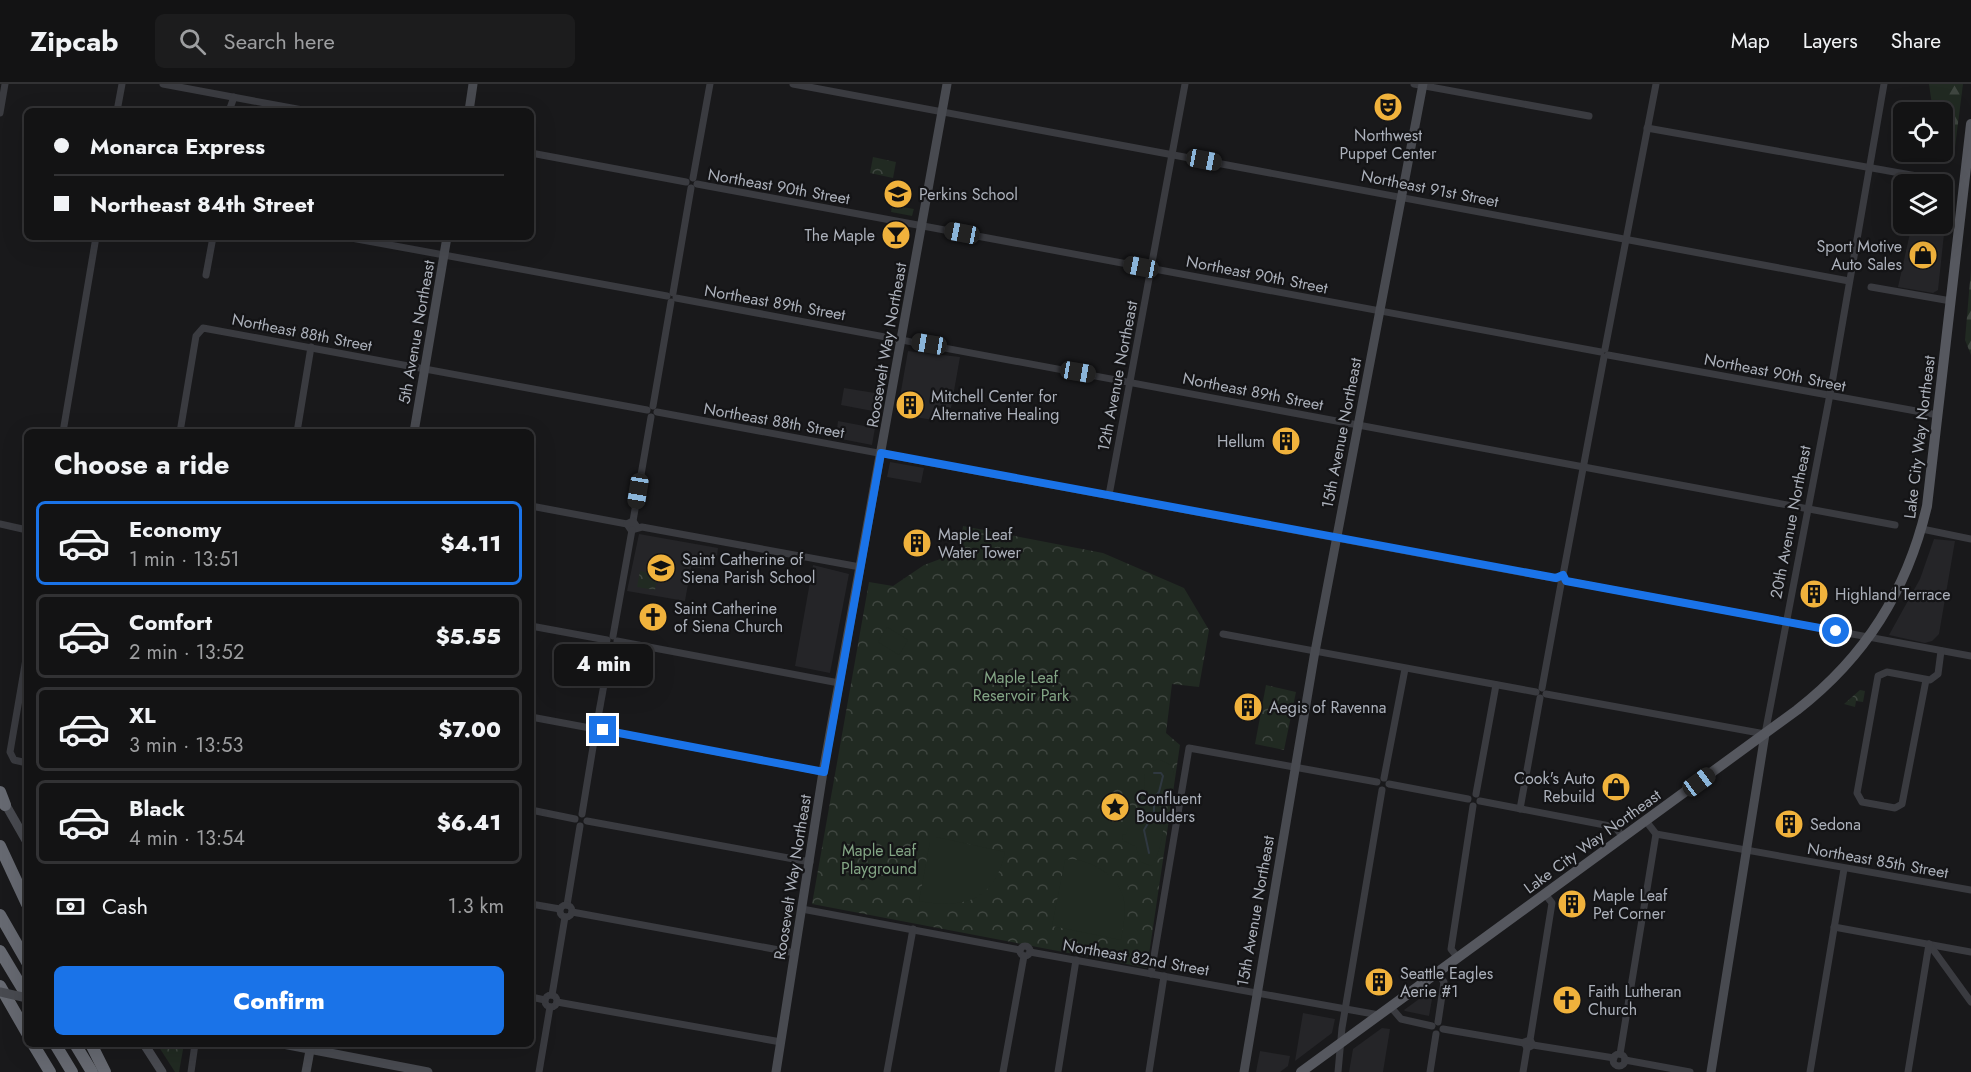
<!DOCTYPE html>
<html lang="en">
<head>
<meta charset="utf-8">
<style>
  :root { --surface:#131314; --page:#1c1c1d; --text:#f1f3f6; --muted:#9d9ea0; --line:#323234; --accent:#1a73e8 }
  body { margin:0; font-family:Jost,sans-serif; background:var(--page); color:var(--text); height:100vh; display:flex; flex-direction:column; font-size:22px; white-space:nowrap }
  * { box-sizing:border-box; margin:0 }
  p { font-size:20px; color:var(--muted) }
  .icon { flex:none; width:33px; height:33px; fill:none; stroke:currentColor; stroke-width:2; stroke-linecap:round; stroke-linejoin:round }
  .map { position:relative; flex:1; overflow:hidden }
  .sheet { position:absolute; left:24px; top:345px; width:510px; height:618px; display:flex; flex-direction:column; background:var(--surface); border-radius:9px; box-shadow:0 6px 24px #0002,0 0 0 2px var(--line) }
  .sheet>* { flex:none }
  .hud { position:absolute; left:24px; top:24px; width:510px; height:132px; border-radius:9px; box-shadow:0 6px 24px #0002,0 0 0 2px var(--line); display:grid; align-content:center; height:132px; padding:0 30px; background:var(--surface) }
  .buttons { position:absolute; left:1893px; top:18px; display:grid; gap:12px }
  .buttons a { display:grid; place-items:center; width:60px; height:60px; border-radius:9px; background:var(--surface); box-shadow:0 6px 24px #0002,0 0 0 2px var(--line); font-size:30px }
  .end { position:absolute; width:27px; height:27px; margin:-14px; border:8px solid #1a73e8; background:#fff; box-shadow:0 0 0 3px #fff }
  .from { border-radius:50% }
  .bubble { position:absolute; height:42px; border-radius:9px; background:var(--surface); box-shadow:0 6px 24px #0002,0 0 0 2px var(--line); font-size:20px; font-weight:800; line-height:42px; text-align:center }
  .car { position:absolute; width:18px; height:36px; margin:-18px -9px; border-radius:8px; box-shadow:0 0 4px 2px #0007; background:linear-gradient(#222 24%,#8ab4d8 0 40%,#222 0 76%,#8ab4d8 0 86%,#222 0) }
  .hud b { display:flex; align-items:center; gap:21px; height:57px; font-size:22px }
  .hud b+b { border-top:2px solid var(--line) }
  .hud i { width:15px; height:15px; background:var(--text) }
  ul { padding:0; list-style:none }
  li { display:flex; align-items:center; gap:18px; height:84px; margin:0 12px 9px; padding:0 18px; border:3px solid var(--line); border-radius:9px }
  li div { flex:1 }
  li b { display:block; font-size:22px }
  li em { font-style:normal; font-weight:800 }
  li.active { border-color:var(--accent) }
  li>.icon { width:54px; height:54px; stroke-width:1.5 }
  h2 { padding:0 30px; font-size:27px; line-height:72px }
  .pay { display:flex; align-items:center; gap:15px; height:66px; padding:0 30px; font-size:22px }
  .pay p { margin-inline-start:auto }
  .button { display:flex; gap:12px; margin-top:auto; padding:12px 30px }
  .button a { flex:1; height:69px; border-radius:9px; background:var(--accent); color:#fff; font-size:24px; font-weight:800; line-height:69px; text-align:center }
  header { display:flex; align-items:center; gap:36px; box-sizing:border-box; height:84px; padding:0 30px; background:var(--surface); border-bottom:2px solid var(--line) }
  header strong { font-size:28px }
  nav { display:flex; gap:33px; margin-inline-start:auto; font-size:21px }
  .search { width:420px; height:54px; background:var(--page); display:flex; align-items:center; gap:15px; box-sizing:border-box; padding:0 21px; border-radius:9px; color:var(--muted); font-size:22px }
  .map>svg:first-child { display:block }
  .built { fill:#252528 }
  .forest { fill:url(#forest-firs) }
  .park { fill:url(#park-crowns) }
  .garden { fill:#212a22 }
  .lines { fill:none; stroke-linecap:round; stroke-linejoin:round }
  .stream { stroke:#2f3840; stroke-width:2 }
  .street { stroke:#3a3b40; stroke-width:7 }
  .secondary { stroke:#484a50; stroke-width:9 }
  .primary { stroke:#56585f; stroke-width:10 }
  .highway { stroke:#666971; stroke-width:12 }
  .secondary-bridge { stroke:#484a50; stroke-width:9 }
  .route { stroke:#1a73e8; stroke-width:8 }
  .labels { text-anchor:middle; stroke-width:4.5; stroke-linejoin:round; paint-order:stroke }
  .poi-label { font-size:16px; fill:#acb1bb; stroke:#141416; text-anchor:start }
  .street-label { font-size:16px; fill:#acb1bb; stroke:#141416 }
  .park-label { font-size:16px; fill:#83a585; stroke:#141416 }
</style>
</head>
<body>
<header>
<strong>Zipcab</strong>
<div class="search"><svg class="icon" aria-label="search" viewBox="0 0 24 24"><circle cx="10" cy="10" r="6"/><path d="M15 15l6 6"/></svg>Search here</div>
<nav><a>Map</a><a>Layers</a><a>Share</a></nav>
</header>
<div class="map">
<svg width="1971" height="988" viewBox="0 0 1971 988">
  <defs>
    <pattern id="forest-firs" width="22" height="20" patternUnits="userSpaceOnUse" patternTransform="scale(1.5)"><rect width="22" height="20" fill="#212a22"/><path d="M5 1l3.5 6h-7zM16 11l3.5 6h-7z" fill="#3f4640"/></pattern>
    <pattern id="park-crowns" width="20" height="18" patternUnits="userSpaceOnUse" patternTransform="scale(1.5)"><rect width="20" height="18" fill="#212a22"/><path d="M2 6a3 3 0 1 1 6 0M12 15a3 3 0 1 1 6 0" fill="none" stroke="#3f4640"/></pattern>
  </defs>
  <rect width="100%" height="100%" fill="#19191b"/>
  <g class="built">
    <polygon points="1943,108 1948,113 1938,206 1933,209 1898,203 1912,140 1942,140"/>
    <polygon points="908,267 960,273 951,324 936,321 933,336 897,330"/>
    <polygon points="844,304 881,310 878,328 841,321"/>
    <polygon points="838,337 875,344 872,361 836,354"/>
    <polygon points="890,378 924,384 921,399 887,393"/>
    <polygon points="639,450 718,464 717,473 707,471 705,485 691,483 685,517 627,507"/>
    <polygon points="1934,455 1955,457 1939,550 1932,557 1925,559 1889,551 1920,495"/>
    <polygon points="813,481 849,490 830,589 795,582"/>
    <polygon points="1434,904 1429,932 1405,927 1404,926"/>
    <polygon points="1303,929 1335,935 1332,949 1295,977"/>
    <polygon points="1382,944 1390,945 1383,988 1349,988 1353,965"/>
    <polygon points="1260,967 1290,972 1288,982 1280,988 1256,988"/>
  </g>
  <g class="forest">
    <polygon points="1929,0 1963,0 1955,63 1941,69 1942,28 1933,28"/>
    <polygon points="1971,185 1971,271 1965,256"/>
  </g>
  <g class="park">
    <polygon points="873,73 896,78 893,94 870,89"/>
    <polygon points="963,442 1103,469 1184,504 1209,546 1199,603 1172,600 1166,649 1180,661 1147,884 812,820 869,498 893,502 924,481 959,468"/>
    <polygon points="640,487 658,490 655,506 637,503"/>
    <polygon points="1266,601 1296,608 1284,666 1255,660"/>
    <polygon points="1860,606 1865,607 1863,618 1856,617 1855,623 1844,620"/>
    <polygon points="157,960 184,960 179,988 175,988"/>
  </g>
  <g class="garden">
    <polygon points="892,121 914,125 912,132 891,128"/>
    <polygon points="887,543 908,556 899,571 878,558"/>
    <path d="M1159,675L1172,682L1174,691L1166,703L1169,710L1162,717C1169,726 1160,775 1151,782L1141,778L1136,763L1123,756L1122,751L1126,750L1128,744L1140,736L1148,709L1144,705L1145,690L1153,683V677Z"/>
    <path d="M936,753L1005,768C995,817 963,825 919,817L930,758Z"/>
    <path d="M1071,775C1093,777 1121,793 1124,817C1126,830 1123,844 1121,856L1052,842L1065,776Z"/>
  </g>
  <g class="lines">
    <polyline class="stream" points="1149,769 1144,746 1154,729 1154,714 1159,708 1163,692 1161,689 1154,689"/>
    <g class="street">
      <polyline points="163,0 308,27"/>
      <polyline points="793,0 1849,197"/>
      <polyline points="1414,0 1589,32"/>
      <polyline points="117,27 122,0"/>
      <polyline points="229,27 234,13"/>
      <polyline points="0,29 5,0"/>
      <polyline points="1647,44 1928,94"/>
      <polyline points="531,69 686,98"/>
      <polyline points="693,94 710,0"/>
      <polyline points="697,100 1601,268"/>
      <polyline points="346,153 667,212"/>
      <polyline points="206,191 213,153"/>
      <polyline points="1871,203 1951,217"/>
      <polyline points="673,209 691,104"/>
      <polyline points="676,214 1895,441"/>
      <polyline points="1605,265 1656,0"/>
      <polyline points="1608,271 1938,331"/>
      <polyline points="653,322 671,218"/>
      <polyline points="657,328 1558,495"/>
      <polyline points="63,348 96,153"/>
      <polyline points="180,348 196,252 203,244 647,326"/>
      <polyline points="297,348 311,263"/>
      <polyline points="1109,411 1185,0"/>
      <polyline points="531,422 627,440"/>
      <polyline points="633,437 651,333"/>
      <polyline points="0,440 27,446"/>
      <polyline points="637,443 633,437 627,440 631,446 642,443 860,483"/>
      <polyline points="1922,445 1971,455"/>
      <polyline points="1563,491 1604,273"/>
      <polyline points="1566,497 1971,572"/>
      <polyline points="531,542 607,556"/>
      <polyline points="1223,550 1536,608"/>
      <polyline points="613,552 632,446"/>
      <polyline points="617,557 839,599"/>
      <polyline points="27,569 10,668 14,676 27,679"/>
      <polyline points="1926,596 1902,720 1895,724 1862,718 1857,709 1878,592 1887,588 1930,596 1938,590 1941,567"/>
      <polyline points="1542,604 1561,500"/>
      <polyline points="1546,610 1765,650 1831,305 1884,0"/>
      <polyline points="531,633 590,644"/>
      <polyline points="597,639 611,562"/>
      <polyline points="602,646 823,688"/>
      <polyline points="1384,694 1405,585"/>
      <polyline points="1389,700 1468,715"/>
      <polyline points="1476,710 1496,601"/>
      <polyline points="1480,717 1615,743 1623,753"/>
      <polyline points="1520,725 1540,614"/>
      <polyline points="531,726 575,735"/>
      <polyline points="582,730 595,651"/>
      <polyline points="587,737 810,778"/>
      <polyline points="1646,737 1656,750 1971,806"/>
      <polyline points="531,820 560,825"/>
      <polyline points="567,821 580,742"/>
      <circle cx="566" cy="827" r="6"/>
      <polyline points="802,825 1020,866"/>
      <polyline points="572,828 795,869"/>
      <polyline points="1834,843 1971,868"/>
      <polyline points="1929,860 1971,918"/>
      <circle cx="1025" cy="867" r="5"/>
      <polyline points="1030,868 1379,931"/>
      <polyline points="1458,874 1451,865 1473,722"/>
      <polyline points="1437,889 1444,898 1438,938"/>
      <polyline points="1151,890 1189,664 1377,698"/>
      <circle cx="551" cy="917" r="6"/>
      <polyline points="552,911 565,833"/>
      <polyline points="531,913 545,916"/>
      <polyline points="557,918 781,958"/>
      <polyline points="1390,922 1401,935 1432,942"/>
      <polyline points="1443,945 1524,959"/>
      <polyline points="1530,956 1552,819 1545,810"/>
      <polyline points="1533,961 1530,956 1524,958 1527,964 1533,961 1614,974"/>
      <polyline points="1620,970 1656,750"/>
      <circle cx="1619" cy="976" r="6"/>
      <polyline points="1625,976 1690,988"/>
      <polyline points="191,988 195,960"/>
      <polyline points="539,988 550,923"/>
      <polyline points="887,988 913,845"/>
      <polyline points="1003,988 1024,872"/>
      <polyline points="1058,988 1076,876"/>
      <polyline points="1149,988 1164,892"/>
      <polyline points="1338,988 1342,944 1382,706"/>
      <polyline points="1430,988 1436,950"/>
      <polyline points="1523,988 1527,964"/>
      <polyline points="1810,988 1844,785"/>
      <polyline points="1908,988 1929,860"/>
    </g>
    <g class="secondary">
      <polyline points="469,27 473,0"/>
      <polyline points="414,348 447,153"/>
      <polyline points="3,716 27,758"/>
      <polyline points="144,960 162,988"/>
      <polyline points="283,960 428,988"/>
      <polyline points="306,988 311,961"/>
      <polyline points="776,988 823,688 947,0"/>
      <polyline points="1244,988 1314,573 1423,0"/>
      <polyline points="1711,988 1765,650"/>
    </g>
    <path class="primary" d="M1301,988L1797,626C1865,573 1907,507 1927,422L1971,40"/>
    <g class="highway">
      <polyline points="0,708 5,721"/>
      <polyline points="0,762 27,820"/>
      <polyline points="0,831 27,878"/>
      <polyline points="0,867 27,912"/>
      <polyline points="0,902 27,949"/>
      <polyline points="33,960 50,988"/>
      <polyline points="55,960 72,988"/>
      <polyline points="75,960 92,988"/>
      <polyline points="91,960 105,988"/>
    </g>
    <polyline class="secondary-bridge" points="0,908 27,914"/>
  </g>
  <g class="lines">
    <polyline class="route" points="603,646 824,688 881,369 1556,494 1563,491 1566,497 1836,547"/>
  </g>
  <defs>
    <g id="theatre-disc" transform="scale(1.5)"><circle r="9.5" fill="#f0b23c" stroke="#141416"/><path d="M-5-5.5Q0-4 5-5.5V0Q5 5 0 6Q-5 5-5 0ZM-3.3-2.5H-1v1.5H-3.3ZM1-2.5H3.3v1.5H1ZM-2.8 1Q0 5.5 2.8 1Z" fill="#111"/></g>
    <g id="school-disc" transform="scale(1.5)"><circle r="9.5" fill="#f0b23c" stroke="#141416"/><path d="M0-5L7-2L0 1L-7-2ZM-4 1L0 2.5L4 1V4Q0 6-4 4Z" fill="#111"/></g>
    <g id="bar-disc" transform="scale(1.5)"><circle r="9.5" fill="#f0b23c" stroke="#141416"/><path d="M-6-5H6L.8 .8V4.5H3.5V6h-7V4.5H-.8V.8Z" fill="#111"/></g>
    <g id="shop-disc" transform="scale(1.5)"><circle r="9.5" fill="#f0b23c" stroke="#141416"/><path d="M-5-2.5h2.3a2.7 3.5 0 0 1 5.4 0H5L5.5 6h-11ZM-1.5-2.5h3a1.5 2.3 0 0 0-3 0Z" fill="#111"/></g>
    <g id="building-disc" transform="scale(1.5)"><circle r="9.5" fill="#f0b23c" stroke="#141416"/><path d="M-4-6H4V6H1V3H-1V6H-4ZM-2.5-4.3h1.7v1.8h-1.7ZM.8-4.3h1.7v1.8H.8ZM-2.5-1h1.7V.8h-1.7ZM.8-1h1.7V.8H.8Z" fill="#111"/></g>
    <g id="church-disc" transform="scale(1.5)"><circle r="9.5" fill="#f0b23c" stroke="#141416"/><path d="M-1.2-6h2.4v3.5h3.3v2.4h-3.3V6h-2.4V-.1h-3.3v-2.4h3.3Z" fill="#111"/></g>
    <g id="sight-disc" transform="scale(1.5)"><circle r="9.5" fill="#f0b23c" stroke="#141416"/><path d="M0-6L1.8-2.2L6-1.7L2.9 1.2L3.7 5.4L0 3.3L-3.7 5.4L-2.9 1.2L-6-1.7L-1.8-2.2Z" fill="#111"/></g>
  </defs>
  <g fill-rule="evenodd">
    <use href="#theatre-disc" x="1388" y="23"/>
    <use href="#school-disc" x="898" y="110"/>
    <use href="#bar-disc" x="896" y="151"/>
    <use href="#shop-disc" x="1923" y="171"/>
    <use href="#building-disc" x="910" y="321"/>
    <use href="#building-disc" x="1286" y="357"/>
    <use href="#building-disc" x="917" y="459"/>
    <use href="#school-disc" x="661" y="484"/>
    <use href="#building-disc" x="1814" y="510"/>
    <use href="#church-disc" x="653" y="533"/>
    <use href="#building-disc" x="1248" y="623"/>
    <use href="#shop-disc" x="1616" y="703"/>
    <use href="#sight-disc" x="1115" y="723"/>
    <use href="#building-disc" x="1789" y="740"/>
    <use href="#building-disc" x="1572" y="820"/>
    <use href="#building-disc" x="1379" y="898"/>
    <use href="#church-disc" x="1567" y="916"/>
  </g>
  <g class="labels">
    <g class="poi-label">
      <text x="1388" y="57" text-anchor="middle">Northwest<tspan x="1388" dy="18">Puppet Center</tspan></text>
      <text x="919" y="116">Perkins School</text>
      <text x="875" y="157" text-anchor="end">The Maple</text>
      <text x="1902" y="168" text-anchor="end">Sport Motive<tspan x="1902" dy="18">Auto Sales</tspan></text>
      <text x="931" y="318">Mitchell Center for<tspan x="931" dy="18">Alternative Healing</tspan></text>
      <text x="1265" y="363" text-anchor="end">Hellum</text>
      <text x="938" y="456">Maple Leaf<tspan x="938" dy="18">Water Tower</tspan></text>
      <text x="682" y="481">Saint Catherine of<tspan x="682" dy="18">Siena Parish School</tspan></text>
      <text x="1835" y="516">Highland Terrace</text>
      <text x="674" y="530">Saint Catherine<tspan x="674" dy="18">of Siena Church</tspan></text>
      <text x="1269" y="629">Aegis of Ravenna</text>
      <text x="1595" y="700" text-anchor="end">Cook's Auto<tspan x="1595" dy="18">Rebuild</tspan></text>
      <text x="1136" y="720">Confluent<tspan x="1136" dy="18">Boulders</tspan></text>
      <text x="1810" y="746">Sedona</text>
      <text x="1593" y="817">Maple Leaf<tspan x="1593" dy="18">Pet Corner</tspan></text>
      <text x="1400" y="895">Seattle Eagles<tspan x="1400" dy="18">Aerie #1</tspan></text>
      <text x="1588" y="913">Faith Lutheran<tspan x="1588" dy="18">Church</tspan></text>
    </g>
    <g class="street-label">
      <text transform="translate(779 102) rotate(10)" y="6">Northeast 90th Street</text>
      <text transform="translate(1430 104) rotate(11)" y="6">Northeast 91st Street</text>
      <text transform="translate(1257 190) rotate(11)" y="6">Northeast 90th Street</text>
      <text transform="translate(775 218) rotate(10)" y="6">Northeast 89th Street</text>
      <text transform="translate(302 248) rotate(11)" y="6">Northeast 88th Street</text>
      <text transform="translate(416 248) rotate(-80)" y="6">5th Avenue Northeast</text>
      <text transform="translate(886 261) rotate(-80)" y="6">Roosevelt Way Northeast</text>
      <text transform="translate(1775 288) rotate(11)" y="6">Northeast 90th Street</text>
      <text transform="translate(1117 292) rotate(-79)" y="6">12th Avenue Northeast</text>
      <text transform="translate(1253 307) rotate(11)" y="6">Northeast 89th Street</text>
      <text transform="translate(774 336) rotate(10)" y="6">Northeast 88th Street</text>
      <text transform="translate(1341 349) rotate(-79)" y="6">15th Avenue Northeast</text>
      <text transform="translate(1919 353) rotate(-83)" y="6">Lake City Way Northeast</text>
      <text transform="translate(1790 438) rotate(-79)" y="6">20th Avenue Northeast</text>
      <text transform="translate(1592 757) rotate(-36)" y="6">Lake City Way Northeast</text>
      <text transform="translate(1878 776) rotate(10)" y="6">Northeast 85th Street</text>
      <text transform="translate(792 793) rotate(-81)" y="6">Roosevelt Way Northeast</text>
      <text transform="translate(1255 827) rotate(-80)" y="6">15th Avenue Northeast</text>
      <text transform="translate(1136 873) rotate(10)" y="6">Northeast 82nd Street</text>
    </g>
    <g class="park-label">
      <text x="1021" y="599">Maple Leaf<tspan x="1021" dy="18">Reservoir Park</tspan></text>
      <text x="879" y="772">Maple Leaf<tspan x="879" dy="18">Playground</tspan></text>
    </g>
  </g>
</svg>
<div class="buttons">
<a><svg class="icon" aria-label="locate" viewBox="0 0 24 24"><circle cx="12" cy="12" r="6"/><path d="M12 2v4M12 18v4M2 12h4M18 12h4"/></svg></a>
<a><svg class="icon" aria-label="layers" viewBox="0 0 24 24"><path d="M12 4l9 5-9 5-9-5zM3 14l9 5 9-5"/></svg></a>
</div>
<i class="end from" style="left:1836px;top:547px"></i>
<i class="end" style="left:603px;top:646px"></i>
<div class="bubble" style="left:554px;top:560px;width:99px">4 min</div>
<i class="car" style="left:1204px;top:76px;rotate:101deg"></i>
<i class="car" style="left:962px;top:149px;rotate:281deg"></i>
<i class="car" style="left:1141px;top:183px;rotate:281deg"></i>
<i class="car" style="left:929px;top:260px;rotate:280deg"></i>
<i class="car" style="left:1078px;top:288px;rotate:100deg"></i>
<i class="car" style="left:638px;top:407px;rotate:189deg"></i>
<i class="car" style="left:1699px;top:698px;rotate:54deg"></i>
<div class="hud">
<b><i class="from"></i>Monarca Express</b>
<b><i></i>Northeast 84th Street</b>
</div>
<section class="sheet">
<h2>Choose a ride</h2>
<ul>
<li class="active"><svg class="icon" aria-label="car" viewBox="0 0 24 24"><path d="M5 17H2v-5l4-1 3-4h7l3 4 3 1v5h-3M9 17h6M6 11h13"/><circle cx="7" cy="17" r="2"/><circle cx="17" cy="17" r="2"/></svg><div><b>Economy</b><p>1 min · 13:51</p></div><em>$4.11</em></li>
<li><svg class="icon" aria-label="car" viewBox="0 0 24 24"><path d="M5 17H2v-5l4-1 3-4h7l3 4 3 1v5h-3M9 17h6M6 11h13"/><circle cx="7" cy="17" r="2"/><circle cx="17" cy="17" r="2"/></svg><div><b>Comfort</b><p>2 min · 13:52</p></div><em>$5.55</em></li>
<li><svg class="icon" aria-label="car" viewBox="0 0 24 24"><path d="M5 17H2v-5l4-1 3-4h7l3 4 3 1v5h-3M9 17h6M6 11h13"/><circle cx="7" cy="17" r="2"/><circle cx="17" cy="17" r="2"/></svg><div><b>XL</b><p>3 min · 13:53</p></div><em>$7.00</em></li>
<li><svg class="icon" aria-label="car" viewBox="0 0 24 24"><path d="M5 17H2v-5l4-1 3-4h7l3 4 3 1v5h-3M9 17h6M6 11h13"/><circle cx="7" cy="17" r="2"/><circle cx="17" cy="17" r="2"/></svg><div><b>Black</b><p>4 min · 13:54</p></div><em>$6.41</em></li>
</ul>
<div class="pay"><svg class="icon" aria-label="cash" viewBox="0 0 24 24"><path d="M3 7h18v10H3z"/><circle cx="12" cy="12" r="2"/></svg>Cash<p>1.3 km</p></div>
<div class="button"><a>Confirm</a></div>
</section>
</div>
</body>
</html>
